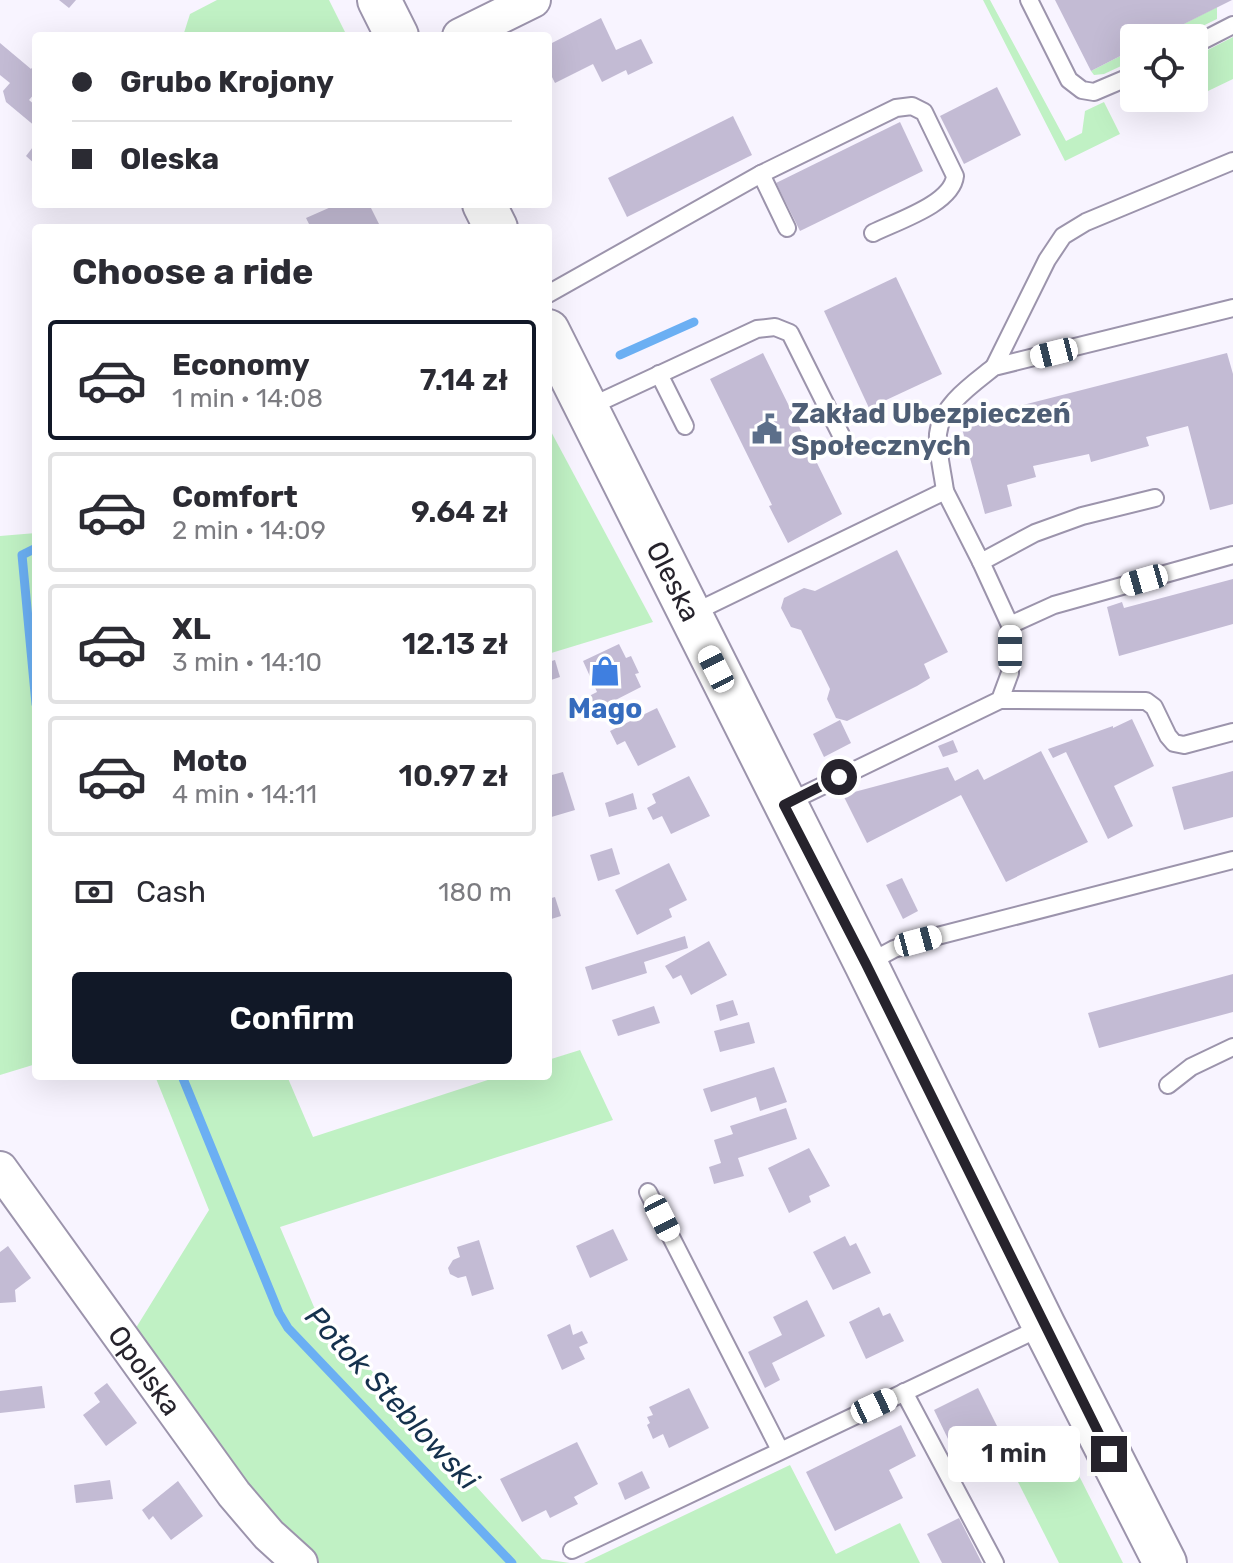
<!DOCTYPE html>
<html lang="en">
<head>
<meta charset="utf-8">
<style>
  :root { --surface:#fff; --page:#f7f7f7; --text:#2b2b33; --muted:#7c7c81; --line:#e1e1e2; --accent:#111827 }
  body { margin:0; font-family:Rubik,sans-serif; background:var(--page); color:var(--text); height:100vh; display:flex; flex-direction:column; font-size:30px; white-space:nowrap }
  * { box-sizing:border-box; margin:0 }
  p { font-size:26px; color:var(--muted) }
  .icon { flex:none; width:44px; height:44px; fill:none; stroke:currentColor; stroke-width:2; stroke-linecap:round; stroke-linejoin:round }
  .map { position:relative; flex:1; overflow:hidden }
  .drawer { position:absolute; left:32px; top:224px; width:520px; height:856px; display:flex; flex-direction:column; background:var(--surface); border-radius:8px; box-shadow:0 8px 32px #0002 }
  .drawer>* { flex:none }
  .top-card { position:absolute; left:32px; top:32px; width:520px; height:176px; border-radius:8px; box-shadow:0 8px 32px #0002; display:grid; align-content:center; height:176px; padding:0 40px; background:var(--surface) }
  .tools { position:absolute; left:1120px; top:24px; display:grid; gap:16px }
  .tools a { display:grid; place-items:center; width:88px; height:88px; border-radius:8px; background:var(--surface); box-shadow:0 8px 32px #0002; font-size:40px }
  .end { position:absolute; width:36px; height:36px; margin:-18px; border:10px solid #26232c; background:#fff; box-shadow:0 0 0 4px #fff }
  .from { border-radius:50% }
  .bubble { position:absolute; height:56px; border-radius:8px; background:var(--surface); box-shadow:0 8px 32px #0002; font-size:26px; font-weight:600; line-height:56px; text-align:center }
  .car { position:absolute; width:24px; height:48px; margin:-24px -12px; border-radius:10px; box-shadow:0 0 6px 2px #0007; background:linear-gradient(#fff 24%,#345 0 40%,#fff 0 76%,#345 0 86%,#fff 0) }
  .top-card b { display:flex; align-items:center; gap:28px; height:76px; font-size:30px }
  .top-card b+b { border-top:2px solid var(--line) }
  .top-card i { width:20px; height:20px; background:var(--text) }
  ul { padding:0; list-style:none }
  li { display:flex; align-items:center; gap:24px; height:120px; margin:0 16px 12px; padding:0 24px; border:4px solid var(--line); border-radius:8px }
  li div { flex:1 }
  li b { display:block; font-size:30px }
  li em { font-style:normal; font-weight:600 }
  li.selected { border-color:var(--accent) }
  li>.icon { width:72px; height:72px; stroke-width:1.5 }
  h2 { padding:0 40px; font-size:36px; line-height:96px }
  .pay { display:flex; align-items:center; gap:20px; height:88px; padding:0 40px; font-size:30px }
  .pay p { margin-inline-start:auto }
  .action { display:flex; gap:16px; margin-top:auto; padding:16px 40px }
  .action a { flex:1; height:92px; border-radius:8px; background:var(--accent); color:#fff; font-size:32px; font-weight:600; line-height:92px; text-align:center }
  .map>svg:first-child { display:block }
  .green { fill:#c0f1c4 }
  .lines { fill:none; stroke-linecap:round; stroke-linejoin:round }
  .stream { stroke:#6baff3; stroke-width:9 }
  .building { fill:#c3bbd4 }
  .service-casing { stroke:#9c94ac; stroke-width:20 }
  .minor-casing { stroke:#9c94ac; stroke-width:38 }
  .tertiary-casing { stroke:#9c94ac; stroke-width:46 }
  .service { stroke:#fff; stroke-width:16 }
  .minor { stroke:#fff; stroke-width:34 }
  .tertiary { stroke:#fff; stroke-width:42 }
  .route { stroke:#26232c; stroke-width:10 }
  .labels { text-anchor:middle; stroke-width:7; stroke-linejoin:round; paint-order:stroke }
  .service-label { font-size:28px; font-weight:bold; fill:#4e5e75; stroke:#fff; text-anchor:start }
  .street-label { font-size:28px; fill:#26232c; stroke:#fff }
  .shop-label { font-size:28px; font-weight:bold; fill:#366cbe; stroke:#fff }
  .water-label { font-size:30px; font-style:italic; fill:#15314d; stroke:#fff }
</style>
</head>
<body>
<div class="map">
<svg width="1233" height="1563" viewBox="0 0 1233 1563">
  <rect width="100%" height="100%" fill="#f8f4ff"/>
  <g class="green">
    <polygon points="217,0 329,0 347,36 183,36 190,14"/>
    <polygon points="983,0 990,0 1066,141 1082,133 1085,111 1104,102 1120,134 1065,161"/>
    <polygon points="1217,7 1217,19 1178,38 1156,38"/>
    <polygon points="1233,37 1233,79 1208,91 1194,64 1194,57"/>
    <polygon points="1134,49 1134,60 1104,74 1094,75 1091,71"/>
    <polygon points="548,426 653,622 548,654"/>
    <polygon points="36,533 36,1064 0,1075 0,536"/>
    <polygon points="580,1050 613,1120 280,1227 314,1307 542,1559 570,1563 317,1563 257,1502 134,1331 209,1210 155,1076 215,1076 216,1078 224,1076 287,1076 313,1137 500,1076 548,1076 548,1060"/>
    <polygon points="1062,1442 1123,1563 1059,1563 1011,1468"/>
    <polygon points="790,1465 836,1554 900,1523 920,1563 584,1563"/>
  </g>
  <g class="lines">
    <g class="stream">
      <polyline points="620,355 694,322"/>
      <polyline points="36,548 22,555 36,704"/>
      <polyline points="182,1076 279,1313 288,1328 512,1563"/>
    </g>
  </g>
  <g class="building">
    <polygon points="59,0 76,0 69,8"/>
    <polygon points="1055,0 1232,0 1156,38 1134,38 1134,49 1091,71"/>
    <polygon points="601,18 616,50 641,39 653,63 628,75 626,70 602,82 593,64 555,83 548,69 548,45"/>
    <polygon points="0,43 31,69 36,63 36,92 29,100 36,106 36,127 6,102 3,91 10,83 0,75"/>
    <polygon points="1194,64 1205,86 1194,91"/>
    <polygon points="997,87 1021,135 964,164 940,116"/>
    <polygon points="1151,98 1181,98 1157,110"/>
    <polygon points="733,116 752,155 627,217 608,178"/>
    <polygon points="900,122 923,171 800,231 776,183"/>
    <polygon points="36,143 36,165 26,156"/>
    <polygon points="330,204 369,204 381,228 311,228 306,218 331,207"/>
    <polygon points="896,277 942,374 869,408 824,311"/>
    <polygon points="763,353 842,514 788,543 769,506 772,505 710,379"/>
    <polygon points="1227,353 1233,374 1233,504 1210,510 1188,426 1146,437 1149,446 1091,462 1089,454 1033,466 1036,477 1007,485 1012,506 985,514 960,421"/>
    <polygon points="897,550 948,652 924,664 930,678 917,686 847,721 836,718 827,699 830,689 801,630 791,627 781,608 784,598 804,588 815,591"/>
    <polygon points="1233,579 1233,624 1119,656 1107,607 1122,602 1124,608"/>
    <polygon points="619,644 626,658 631,656 639,673 635,674 641,687 594,711 587,697 597,692 583,661"/>
    <polygon points="555,660 560,677 548,681 548,662"/>
    <polygon points="657,708 676,747 638,766 625,741 617,745 610,731"/>
    <polygon points="1132,719 1154,766 1114,786 1133,826 1108,839 1066,752 1053,758 1048,749 1113,726 1113,728"/>
    <polygon points="840,720 851,743 824,757 813,734"/>
    <polygon points="953,740 958,752 943,757 938,746"/>
    <polygon points="1041,751 1088,842 1006,882 961,795 867,843 843,795 948,767 955,781 978,769 984,780"/>
    <polygon points="1233,771 1233,817 1184,830 1172,787"/>
    <polygon points="563,772 575,810 548,818 548,776"/>
    <polygon points="689,776 710,816 671,834 662,816 653,820 647,808 656,803 652,794"/>
    <polygon points="633,793 637,809 609,817 605,803"/>
    <polygon points="612,848 620,874 598,881 590,855"/>
    <polygon points="669,863 687,900 669,909 672,917 637,935 615,890"/>
    <polygon points="902,878 918,911 903,919 886,885"/>
    <polygon points="555,897 561,916 548,920 548,899"/>
    <polygon points="685,936 688,948 644,962 647,973 592,990 585,967"/>
    <polygon points="709,941 727,975 691,995 681,975 673,979 665,966"/>
    <polygon points="1233,974 1233,1012 1099,1048 1088,1013"/>
    <polygon points="733,1000 738,1015 720,1021 716,1005"/>
    <polygon points="654,1006 660,1023 618,1036 612,1020"/>
    <polygon points="749,1022 755,1043 720,1052 714,1031"/>
    <polygon points="774,1067 787,1102 760,1111 756,1097 711,1112 703,1089"/>
    <polygon points="786,1108 797,1139 738,1158 744,1176 714,1184 709,1167 721,1163 714,1140 733,1134 730,1126"/>
    <polygon points="809,1148 830,1186 809,1196 811,1202 789,1213 768,1168"/>
    <polygon points="613,1229 628,1260 590,1278 576,1246"/>
    <polygon points="845,1236 850,1246 856,1243 871,1273 833,1290 813,1252"/>
    <polygon points="479,1240 494,1289 472,1296 466,1276 458,1278 450,1274 448,1268 453,1260 460,1257 457,1247"/>
    <polygon points="8,1246 31,1278 15,1290 16,1302 0,1303 0,1252"/>
    <polygon points="807,1300 825,1336 772,1363 780,1380 765,1388 748,1352 782,1335 773,1317"/>
    <polygon points="879,1307 883,1316 890,1313 904,1341 866,1359 849,1322"/>
    <polygon points="570,1324 573,1335 582,1331 588,1343 579,1347 585,1359 562,1370 547,1335"/>
    <polygon points="107,1383 137,1423 106,1446 83,1415 100,1402 94,1393"/>
    <polygon points="42,1386 45,1408 0,1413 0,1391"/>
    <polygon points="689,1388 709,1428 669,1448 663,1434 653,1439 647,1425 650,1423 647,1417 653,1415 649,1407"/>
    <polygon points="978,1388 1010,1452 965,1474 934,1410"/>
    <polygon points="901,1425 916,1456 889,1470 903,1498 835,1531 806,1472"/>
    <polygon points="577,1442 598,1484 574,1497 578,1504 550,1518 546,1510 522,1522 500,1479"/>
    <polygon points="642,1471 650,1488 625,1500 618,1483"/>
    <polygon points="110,1480 113,1499 76,1503 74,1485"/>
    <polygon points="178,1481 203,1516 171,1540 153,1516 149,1520 142,1510"/>
    <polygon points="959,1518 982,1563 942,1563 927,1534"/>
  </g>
  <g class="lines">
    <g class="service-casing">
      <g id="service">
        <polyline points="1029,0 1069,80 1082,90 1094,92 1134,75"/>
        <polyline points="1194,45 1233,25"/>
        <path d="M761,174L896,108L912,106L924,112L955,176C952,204 897,221 873,233"/>
        <polyline points="548,294 761,174 787,228"/>
        <polyline points="994,367 1047,260 1063,236 1086,222 1233,161"/>
        <polyline points="659,374 685,426"/>
        <polyline points="587,408 757,329 775,327 790,333 841,435"/>
        <path d="M945,491C943,474 937,452 938,434C941,405 973,384 994,367L1233,308"/>
        <polyline points="691,614 945,491 981,562 1035,533 1082,516 1155,498"/>
        <polyline points="1010,625 1054,605 1233,555"/>
        <polyline points="1000,700 1146,701 1154,707 1168,736 1174,743 1184,745 1233,732"/>
        <polyline points="787,803 1000,700 1010,673 1010,625 981,562"/>
        <polyline points="868,963 894,949 918,941 1233,860"/>
        <polyline points="1168,1085 1191,1067 1233,1047"/>
        <polyline points="648,1192 780,1450"/>
        <polyline points="904,1392 995,1563"/>
        <polyline points="572,1550 1042,1327"/>
      </g>
    </g>
    <g class="minor-casing">
      <g id="minor">
        <polyline points="460,36 533,0"/>
        <path id="s1" d="M0,1169L234,1494L269,1535L300,1563"/>
      </g>
    </g>
    <g class="tertiary-casing">
      <g id="tertiary">
        <polyline points="379,0 397,36"/>
        <polyline points="484,204 496,228"/>
        <path id="s2" d="M548,331L866,964L1044,1326L1165,1563"/>
      </g>
    </g>
    <use href="#service" class="service"/>
    <use href="#minor" class="minor"/>
    <use href="#tertiary" class="tertiary"/>
  </g>
  <g class="lines">
    <polyline class="route" points="839,777 784,805 866,964 1109,1454"/>
  </g>
  <defs>
    <g id="civic-bare" transform="scale(2.4)"><path d="M-.6-6.5H3V-4.5H.6V-3L4-1V1h2V6H-6V1h2V-1L-.6-3ZM-1.2 2.5V6h2.4V2.5Z" fill="#5c6f8a" stroke="#fff" stroke-width="2.5" paint-order="stroke"/></g>
    <g id="shop-bare" transform="scale(2.4)"><path d="M-5-2.5h2.3a2.7 3.5 0 0 1 5.4 0H5L5.5 6h-11ZM-1.5-2.5h3a1.5 2.3 0 0 0-3 0Z" fill="#3f7fe0" stroke="#fff" stroke-width="2.5" paint-order="stroke"/></g>
  </defs>
  <g fill-rule="evenodd">
    <use href="#civic-bare" x="767" y="429"/>
    <use href="#shop-bare" x="605" y="671"/>
  </g>
  <g class="labels">
    <g class="service-label">
      <text x="791" y="423">Zakład Ubezpieczeń<tspan x="791" dy="32">Społecznych</tspan></text>
    </g>
    <g class="street-label">
      <text dy="10" stroke="none"><textPath href="#s2" startOffset="280">Oleska</textPath></text>
      <text dy="10" stroke="none"><textPath href="#s1" startOffset="248">Opolska</textPath></text>
    </g>
    <g class="shop-label">
      <text x="605" y="718">Mago</text>
    </g>
    <g class="water-label">
      <text transform="translate(392 1398) rotate(47)" y="10">Potok Steblowski</text>
    </g>
  </g>
</svg>
<div class="tools">
<a><svg class="icon" aria-label="locate" viewBox="0 0 24 24"><circle cx="12" cy="12" r="6"/><path d="M12 2v4M12 18v4M2 12h4M18 12h4"/></svg></a>
</div>
<i class="end from" style="left:839px;top:777px"></i>
<i class="end" style="left:1109px;top:1454px"></i>
<div class="bubble" style="left:948px;top:1426px;width:132px">1 min</div>
<i class="car" style="left:1054px;top:353px;rotate:256deg"></i>
<i class="car" style="left:1144px;top:580px;rotate:254deg"></i>
<i class="car" style="left:1010px;top:649px;rotate:0deg"></i>
<i class="car" style="left:716px;top:669px;rotate:333deg"></i>
<i class="car" style="left:918px;top:941px;rotate:75deg"></i>
<i class="car" style="left:662px;top:1218px;rotate:153deg"></i>
<i class="car" style="left:874px;top:1406px;rotate:65deg"></i>
<div class="top-card">
<b><i class="from"></i>Grubo Krojony</b>
<b><i></i>Oleska</b>
</div>
<section class="drawer">
<h2>Choose a ride</h2>
<ul>
<li class="selected"><svg class="icon" aria-label="car" viewBox="0 0 24 24"><path d="M5 17H2v-5l4-1 3-4h7l3 4 3 1v5h-3M9 17h6M6 11h13"/><circle cx="7" cy="17" r="2"/><circle cx="17" cy="17" r="2"/></svg><div><b>Economy</b><p>1 min · 14:08</p></div><em>7.14 zł</em></li>
<li><svg class="icon" aria-label="car" viewBox="0 0 24 24"><path d="M5 17H2v-5l4-1 3-4h7l3 4 3 1v5h-3M9 17h6M6 11h13"/><circle cx="7" cy="17" r="2"/><circle cx="17" cy="17" r="2"/></svg><div><b>Comfort</b><p>2 min · 14:09</p></div><em>9.64 zł</em></li>
<li><svg class="icon" aria-label="car" viewBox="0 0 24 24"><path d="M5 17H2v-5l4-1 3-4h7l3 4 3 1v5h-3M9 17h6M6 11h13"/><circle cx="7" cy="17" r="2"/><circle cx="17" cy="17" r="2"/></svg><div><b>XL</b><p>3 min · 14:10</p></div><em>12.13 zł</em></li>
<li><svg class="icon" aria-label="car" viewBox="0 0 24 24"><path d="M5 17H2v-5l4-1 3-4h7l3 4 3 1v5h-3M9 17h6M6 11h13"/><circle cx="7" cy="17" r="2"/><circle cx="17" cy="17" r="2"/></svg><div><b>Moto</b><p>4 min · 14:11</p></div><em>10.97 zł</em></li>
</ul>
<div class="pay"><svg class="icon" aria-label="cash" viewBox="0 0 24 24"><path d="M3 7h18v10H3z"/><circle cx="12" cy="12" r="2"/></svg>Cash<p>180 m</p></div>
<div class="action"><a>Confirm</a></div>
</section>
</div>
</body>
</html>
